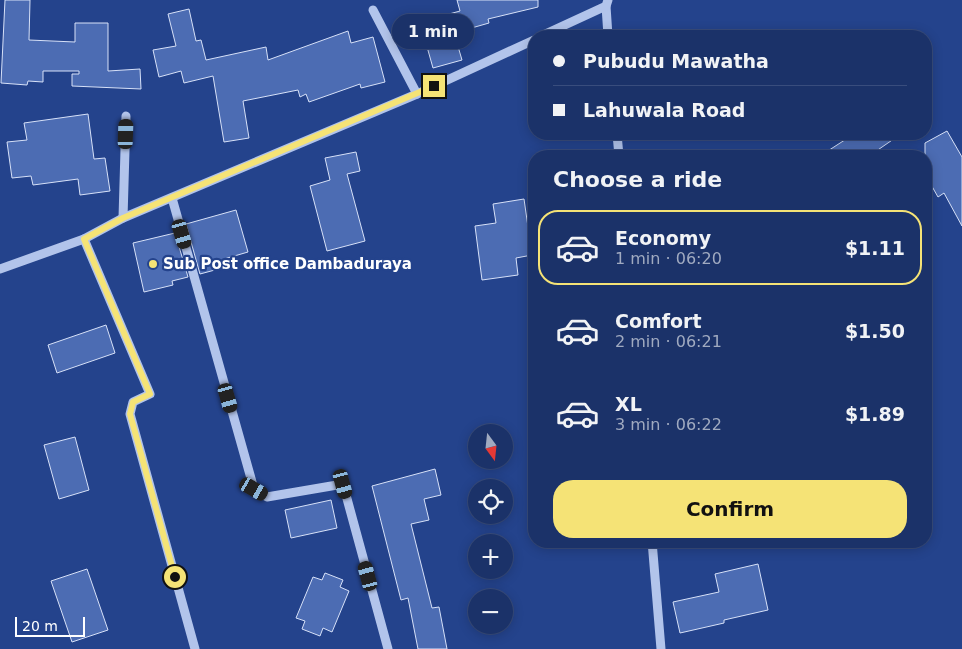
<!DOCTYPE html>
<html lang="en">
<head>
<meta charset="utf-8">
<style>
  :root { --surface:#1b3269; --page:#283e71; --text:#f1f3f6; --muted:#a0aac0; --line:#394d7d; --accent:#f5e376 }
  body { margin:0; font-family:"DejaVu Sans",sans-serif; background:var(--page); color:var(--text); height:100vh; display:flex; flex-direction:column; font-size:19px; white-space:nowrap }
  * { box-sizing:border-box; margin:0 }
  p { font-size:16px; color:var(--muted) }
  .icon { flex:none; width:28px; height:28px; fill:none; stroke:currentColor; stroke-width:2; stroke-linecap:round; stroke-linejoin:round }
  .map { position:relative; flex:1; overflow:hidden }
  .drawer { position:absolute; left:528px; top:150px; width:404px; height:398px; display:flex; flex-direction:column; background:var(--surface); border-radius:20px; box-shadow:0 2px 12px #0003,0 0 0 1px var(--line) }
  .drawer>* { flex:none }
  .banner { position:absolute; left:528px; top:30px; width:404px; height:110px; border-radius:20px; box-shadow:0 2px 12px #0003,0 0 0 1px var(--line); display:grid; align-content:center; height:110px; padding:0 25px; background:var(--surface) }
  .needle { width:32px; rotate:165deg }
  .tools { position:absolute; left:468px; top:424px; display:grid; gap:10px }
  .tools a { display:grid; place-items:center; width:45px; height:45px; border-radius:50%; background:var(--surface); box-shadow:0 2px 12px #0003,0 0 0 1px var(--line); font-size:25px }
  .scale { position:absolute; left:15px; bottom:12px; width:70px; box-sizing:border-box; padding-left:5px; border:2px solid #fff; border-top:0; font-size:14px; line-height:18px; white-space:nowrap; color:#fff; -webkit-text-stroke:4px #24438c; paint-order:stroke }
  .end { position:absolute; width:22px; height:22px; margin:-11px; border:6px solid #f5e376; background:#111; box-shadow:0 0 0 2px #111 }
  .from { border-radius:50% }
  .bubble { position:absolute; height:35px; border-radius:18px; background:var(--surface); box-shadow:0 2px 12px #0003,0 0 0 1px var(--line); font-size:16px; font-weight:700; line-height:35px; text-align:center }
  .car { position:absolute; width:15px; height:30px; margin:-15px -8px; border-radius:6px; box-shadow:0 0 4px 1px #0007; background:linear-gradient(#222 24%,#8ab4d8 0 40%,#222 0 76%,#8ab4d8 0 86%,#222 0) }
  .banner b { display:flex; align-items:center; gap:18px; height:48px; font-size:19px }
  .banner b+b { border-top:1px solid var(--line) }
  .banner i { width:12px; height:12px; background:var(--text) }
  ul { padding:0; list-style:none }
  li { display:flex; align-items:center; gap:15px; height:75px; margin:0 10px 8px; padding:0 15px; border:2px solid transparent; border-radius:20px }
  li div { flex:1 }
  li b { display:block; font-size:19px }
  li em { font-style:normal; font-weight:700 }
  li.on { border-color:var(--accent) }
  li>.icon { width:45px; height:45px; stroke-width:1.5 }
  h2 { padding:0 25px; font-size:22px; line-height:60px }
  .primary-button { display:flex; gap:10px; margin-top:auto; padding:10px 25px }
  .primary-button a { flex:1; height:58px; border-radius:20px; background:var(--accent); color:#111; font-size:20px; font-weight:700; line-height:58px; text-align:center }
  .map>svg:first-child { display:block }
  .building { fill:#4c6cb3; stroke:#d7e1f8 }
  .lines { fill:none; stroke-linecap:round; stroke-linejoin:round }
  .minor { stroke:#b2c4eb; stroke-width:9 }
  .route { stroke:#f5e376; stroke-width:6 }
  .poi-dot { fill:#f5e376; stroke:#24438c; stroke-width:2 }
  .labels { text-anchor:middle; stroke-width:4.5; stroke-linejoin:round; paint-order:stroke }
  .poi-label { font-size:15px; font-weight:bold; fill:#fff; stroke:#24438c; text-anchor:start }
</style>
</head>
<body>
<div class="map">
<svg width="962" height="649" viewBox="0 0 962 649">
  <rect width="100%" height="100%" fill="#24438c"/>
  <g class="building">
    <polygon points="5,0 30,0 29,40 75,42 75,23 108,23 108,71 140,69 141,89 72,86 72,74 79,74 79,71 43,71 43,82 28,81 27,85 1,83"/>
    <polygon points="457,0 538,0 538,7 488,19 489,23 454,33 462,60 433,68 420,22 460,11"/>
    <polygon points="189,9 196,41 201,40 206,60 266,47 268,60 348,31 351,43 373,37 385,82 361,88 360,84 309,102 306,94 300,97 298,90 243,101 249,138 224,142 213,76 184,83 181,71 159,77 153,50 176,46 168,14"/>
    <polygon points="88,114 94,159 105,158 110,191 80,195 78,179 33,185 31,176 12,178 7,142 27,140 24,123"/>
    <polygon points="947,131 962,157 962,226 944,193 938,197 925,174 925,143"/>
    <polygon points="854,134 901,134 869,156 820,156"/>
    <polygon points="356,152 360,171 347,174 365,241 327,251 310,186 330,180 325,158"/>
    <polygon points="524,199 532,255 516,258 518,275 482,280 475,226 496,223 493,204"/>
    <polygon points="236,210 248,252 224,259 226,267 200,274 186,224"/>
    <polygon points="175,233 188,277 172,281 173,285 144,292 133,243"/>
    <polygon points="106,325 115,353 57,373 48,345"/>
    <polygon points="75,437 89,490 59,499 44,445"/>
    <polygon points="435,469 441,495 424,499 429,520 411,524 432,608 439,607 447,649 418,649 408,598 401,600 372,486"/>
    <polygon points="331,500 337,528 291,538 285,510"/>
    <polygon points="758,564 768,610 724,620 724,623 680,633 673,602 719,592 715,574"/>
    <polygon points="87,569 108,630 72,642 51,581"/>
    <polygon points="325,573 343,580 340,587 349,591 332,632 323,628 320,636 302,629 305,621 296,618 313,577 322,580"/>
  </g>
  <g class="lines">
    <g class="minor">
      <polyline points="606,6 608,36"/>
      <polyline points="373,10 417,94"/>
      <polyline points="541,36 606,6 608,0"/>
      <polyline points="617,134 619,156"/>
      <polyline points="172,198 254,489 267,497 343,484 388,649"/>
      <polyline points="123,218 126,116"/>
      <polyline points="84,239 150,394 133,402 130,414 195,649"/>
      <polyline points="0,269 84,239 123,218 417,94 534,40"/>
      <polyline points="652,541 661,649"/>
    </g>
  </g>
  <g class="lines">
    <polyline class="route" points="175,577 130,414 133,402 150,394 84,239 123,218 434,86"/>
  </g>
  <circle class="poi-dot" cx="153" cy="264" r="5"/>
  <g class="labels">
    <g class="poi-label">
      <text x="163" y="269">Sub Post office Dambaduraya</text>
    </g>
  </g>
</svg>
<div class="tools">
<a><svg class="needle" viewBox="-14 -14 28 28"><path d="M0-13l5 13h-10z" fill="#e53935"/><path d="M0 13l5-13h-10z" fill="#a0aac0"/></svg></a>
<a><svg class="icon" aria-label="locate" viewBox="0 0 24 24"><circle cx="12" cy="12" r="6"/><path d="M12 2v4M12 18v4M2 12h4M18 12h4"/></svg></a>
<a>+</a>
<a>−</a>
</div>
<div class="scale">20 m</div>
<i class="end from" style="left:175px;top:577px"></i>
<i class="end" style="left:434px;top:86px"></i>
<div class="bubble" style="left:392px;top:14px;width:82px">1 min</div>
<i class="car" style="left:126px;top:134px;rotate:2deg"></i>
<i class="car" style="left:182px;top:234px;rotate:164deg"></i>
<i class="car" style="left:228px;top:398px;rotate:164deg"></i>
<i class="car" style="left:343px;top:484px;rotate:165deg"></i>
<i class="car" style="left:254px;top:489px;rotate:120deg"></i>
<i class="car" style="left:368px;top:576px;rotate:345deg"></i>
<div class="banner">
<b><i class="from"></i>Pubudu Mawatha</b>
<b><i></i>Lahuwala Road</b>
</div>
<section class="drawer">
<h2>Choose a ride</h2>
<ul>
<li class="on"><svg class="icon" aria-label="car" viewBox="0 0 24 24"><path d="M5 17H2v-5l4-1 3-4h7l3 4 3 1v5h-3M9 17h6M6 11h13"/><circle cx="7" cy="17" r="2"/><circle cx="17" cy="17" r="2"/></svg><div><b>Economy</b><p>1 min · 06:20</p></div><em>$1.11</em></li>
<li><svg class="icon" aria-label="car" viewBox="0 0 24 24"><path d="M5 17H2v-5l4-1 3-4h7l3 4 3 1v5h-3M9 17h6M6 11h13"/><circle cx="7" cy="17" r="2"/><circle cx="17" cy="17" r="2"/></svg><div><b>Comfort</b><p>2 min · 06:21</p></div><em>$1.50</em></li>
<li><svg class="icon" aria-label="car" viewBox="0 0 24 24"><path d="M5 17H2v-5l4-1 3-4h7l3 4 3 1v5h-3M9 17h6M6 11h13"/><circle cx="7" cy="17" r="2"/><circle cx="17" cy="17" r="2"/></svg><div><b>XL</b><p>3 min · 06:22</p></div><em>$1.89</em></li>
</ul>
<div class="primary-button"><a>Confirm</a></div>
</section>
</div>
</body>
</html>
